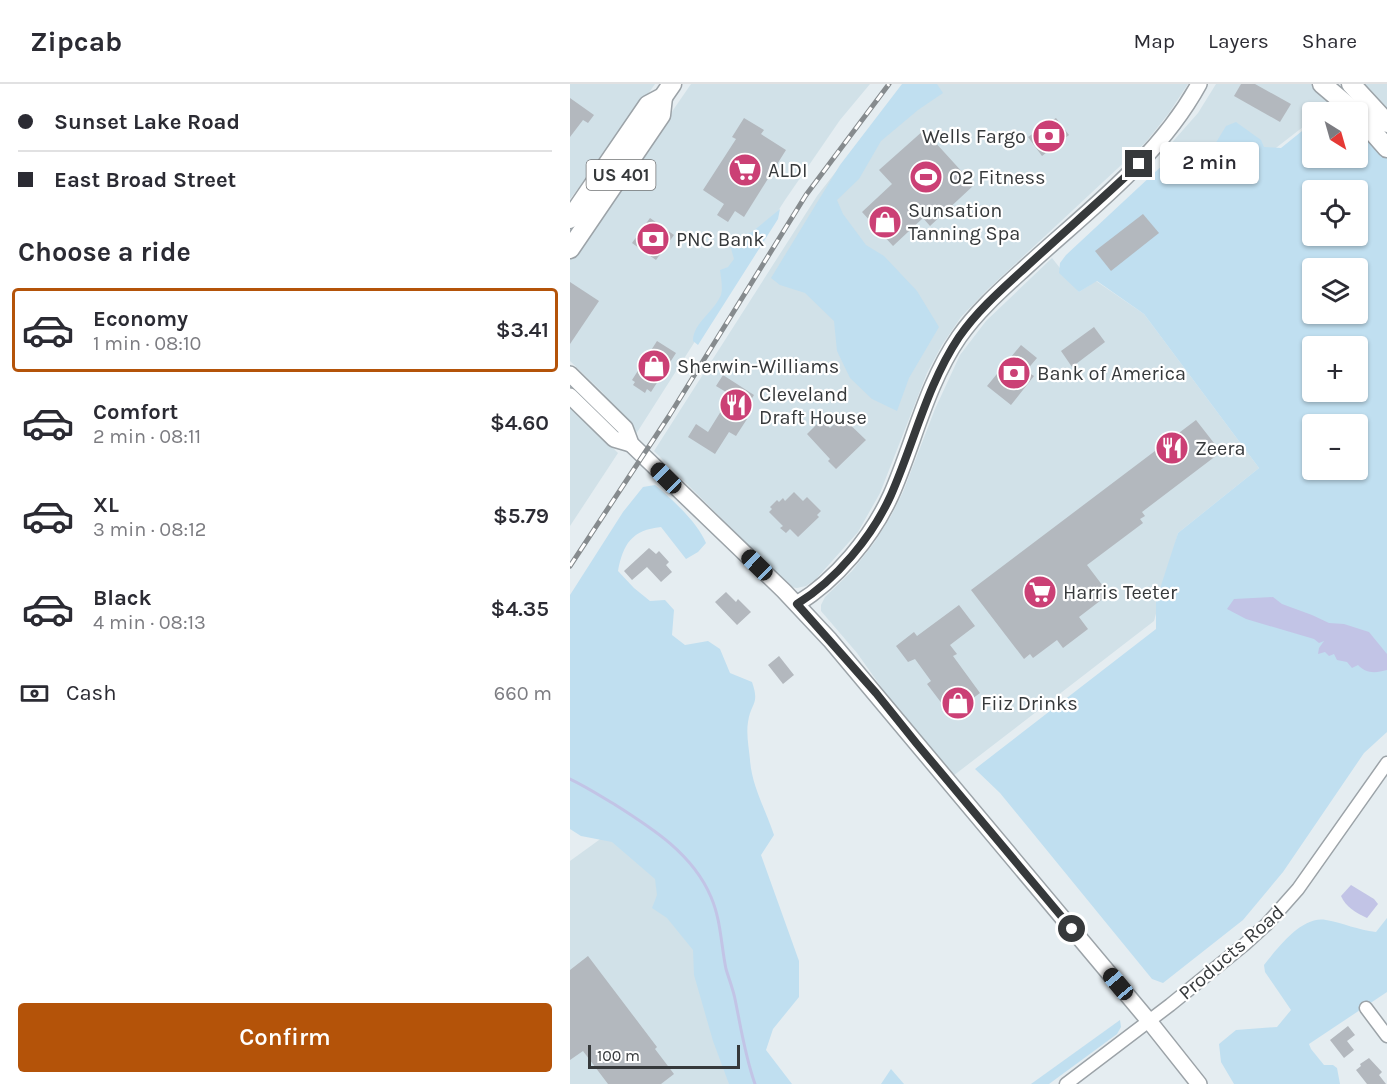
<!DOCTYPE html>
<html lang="en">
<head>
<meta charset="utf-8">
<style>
  :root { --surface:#fff; --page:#f7f7f7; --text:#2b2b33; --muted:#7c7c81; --line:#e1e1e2; --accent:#b45309 }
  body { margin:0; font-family:Karla,sans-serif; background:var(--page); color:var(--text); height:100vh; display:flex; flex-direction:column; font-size:22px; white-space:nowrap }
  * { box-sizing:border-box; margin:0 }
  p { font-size:20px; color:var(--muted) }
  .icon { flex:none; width:33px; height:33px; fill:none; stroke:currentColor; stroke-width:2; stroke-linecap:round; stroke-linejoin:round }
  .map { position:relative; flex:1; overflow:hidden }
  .side { display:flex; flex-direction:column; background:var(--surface); width:570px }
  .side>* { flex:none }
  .guide { display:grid; align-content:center; height:132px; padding:0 18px; background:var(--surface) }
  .needle { width:39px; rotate:143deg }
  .fabs { position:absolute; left:732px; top:18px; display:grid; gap:12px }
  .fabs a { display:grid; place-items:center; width:66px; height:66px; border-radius:6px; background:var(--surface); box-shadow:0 2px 4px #0004; font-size:30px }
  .scale { position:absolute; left:18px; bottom:15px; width:152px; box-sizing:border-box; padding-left:6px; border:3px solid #36393b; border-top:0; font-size:16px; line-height:21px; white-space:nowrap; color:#36393b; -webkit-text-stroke:4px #fff; paint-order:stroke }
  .end { position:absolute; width:27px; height:27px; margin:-14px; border:8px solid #36393b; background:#fff; box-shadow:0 0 0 3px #fff }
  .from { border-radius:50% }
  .bubble { position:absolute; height:42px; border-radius:6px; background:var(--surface); box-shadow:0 2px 4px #0004; font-size:20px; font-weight:600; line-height:42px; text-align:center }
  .car { position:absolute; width:18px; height:36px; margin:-18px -9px; border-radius:8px; box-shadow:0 0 4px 2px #0007; background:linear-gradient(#222 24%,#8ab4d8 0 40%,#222 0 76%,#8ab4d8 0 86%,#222 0) }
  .guide b { display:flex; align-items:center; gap:21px; height:57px; font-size:22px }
  .guide b+b { border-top:2px solid var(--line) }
  .guide i { width:15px; height:15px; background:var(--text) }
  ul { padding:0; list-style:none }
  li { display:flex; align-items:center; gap:18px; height:84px; margin:0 12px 9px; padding:0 6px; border:3px solid transparent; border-radius:6px }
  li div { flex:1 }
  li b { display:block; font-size:22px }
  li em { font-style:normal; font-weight:600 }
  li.active { border-color:var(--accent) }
  li>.icon { width:54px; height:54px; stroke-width:1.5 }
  h2 { padding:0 18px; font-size:27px; line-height:72px }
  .pay { display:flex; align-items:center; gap:15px; height:66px; padding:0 18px; font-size:22px }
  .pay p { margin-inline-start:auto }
  .cta { display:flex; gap:12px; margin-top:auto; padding:12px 18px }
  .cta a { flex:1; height:69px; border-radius:6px; background:var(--accent); color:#fff; font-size:24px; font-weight:600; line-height:69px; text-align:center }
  header { display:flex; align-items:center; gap:36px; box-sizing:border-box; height:84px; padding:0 30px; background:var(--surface); border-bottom:2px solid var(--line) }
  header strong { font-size:28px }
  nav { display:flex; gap:33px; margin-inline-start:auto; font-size:21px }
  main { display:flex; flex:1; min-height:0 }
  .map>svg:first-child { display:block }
  .built { fill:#d1e1e8 }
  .green { fill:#c0dff0; fill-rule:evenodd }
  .water { fill:#c2c4e6 }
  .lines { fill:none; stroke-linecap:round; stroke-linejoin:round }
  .stream { stroke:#c2c4e6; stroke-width:3 }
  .building { fill:#b3b8be }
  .minor-casing { stroke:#9ca3a8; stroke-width:15 }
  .major-casing { stroke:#9ca3a8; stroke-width:18 }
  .highway-casing { stroke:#9ca3a8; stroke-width:21 }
  .minor { stroke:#fff; stroke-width:12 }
  .major { stroke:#fff; stroke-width:15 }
  .highway { stroke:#fff; stroke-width:18 }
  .rail-casing { stroke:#868b8e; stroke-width:5 }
  .rail { stroke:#fff; stroke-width:3; stroke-dasharray:9; stroke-linecap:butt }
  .route { stroke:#36393b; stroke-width:8 }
  .labels { text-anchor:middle; stroke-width:4.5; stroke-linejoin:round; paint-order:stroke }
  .shield { fill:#fff; stroke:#727476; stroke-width:1.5 }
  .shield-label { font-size:18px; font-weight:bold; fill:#36393b }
  .poi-label { font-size:20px; fill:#36393b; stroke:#fff; text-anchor:start }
  .street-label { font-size:20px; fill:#36393b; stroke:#fff }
</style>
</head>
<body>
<header>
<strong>Zipcab</strong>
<nav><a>Map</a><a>Layers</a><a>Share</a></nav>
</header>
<main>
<section class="side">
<div class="guide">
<b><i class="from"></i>Sunset Lake Road</b>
<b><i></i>East Broad Street</b>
</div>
<h2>Choose a ride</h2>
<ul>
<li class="active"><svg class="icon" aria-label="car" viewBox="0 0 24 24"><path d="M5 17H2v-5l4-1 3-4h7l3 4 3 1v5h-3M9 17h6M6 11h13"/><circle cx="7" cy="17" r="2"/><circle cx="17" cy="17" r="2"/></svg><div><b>Economy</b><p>1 min · 08:10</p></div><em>$3.41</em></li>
<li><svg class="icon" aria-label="car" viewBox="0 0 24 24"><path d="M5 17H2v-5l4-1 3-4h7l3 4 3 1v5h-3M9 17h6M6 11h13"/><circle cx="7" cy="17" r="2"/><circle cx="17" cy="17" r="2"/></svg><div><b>Comfort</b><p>2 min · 08:11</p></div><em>$4.60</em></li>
<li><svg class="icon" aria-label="car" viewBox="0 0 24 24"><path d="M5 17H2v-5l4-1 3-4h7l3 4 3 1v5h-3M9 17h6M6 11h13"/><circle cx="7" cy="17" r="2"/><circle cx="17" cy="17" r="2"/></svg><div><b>XL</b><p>3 min · 08:12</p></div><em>$5.79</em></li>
<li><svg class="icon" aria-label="car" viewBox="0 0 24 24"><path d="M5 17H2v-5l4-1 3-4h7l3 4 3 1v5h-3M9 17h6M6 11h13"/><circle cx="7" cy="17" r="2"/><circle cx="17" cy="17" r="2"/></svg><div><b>Black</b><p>4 min · 08:13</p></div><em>$4.35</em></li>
</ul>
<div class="pay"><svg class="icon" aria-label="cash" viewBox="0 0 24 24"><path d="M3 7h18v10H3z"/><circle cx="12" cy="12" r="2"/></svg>Cash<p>660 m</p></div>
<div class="cta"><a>Confirm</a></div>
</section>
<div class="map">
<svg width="817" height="1000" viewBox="0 0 817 1000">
  <rect width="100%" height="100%" fill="#e5edf1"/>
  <g class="built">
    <polygon points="0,0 85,0 49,51 0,115"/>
    <polygon points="121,0 300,0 270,36 215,116 66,350 32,308 0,277 0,176"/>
    <polygon points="334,0 618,0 599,29 576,58 417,206 391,233 372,261 357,289 310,409 288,448 246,495 236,502 227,504 220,503 84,367 247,112"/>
    <polygon points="646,0 741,0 765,20 753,28 742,28 742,36 698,70 624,92 590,72 628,29"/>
    <polygon points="791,0 817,0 817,27"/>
    <polygon points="482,174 509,208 526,197 574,230 689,384 608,449 584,537 383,692 324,621 287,569 251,527 251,521 255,513 282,487 304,459 321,432 333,408 365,325 390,271 416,237"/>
    <polygon points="0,321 48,369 0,442"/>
    <polygon points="47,743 131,824 182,1000 0,1000 0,777"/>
  </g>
  <g class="green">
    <polygon points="332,0 367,0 373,9 348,26 311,57 289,95 267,116 273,130 296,161 314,172 347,207 369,243 339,294 327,327 302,315 280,294 267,267 264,237 235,209 210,201 201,194 270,81"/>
    <path d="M788,37L817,74V648L794,669L713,788L673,836L593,899L582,895L430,709L405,685L586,545V517L608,449L689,384L574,230L527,197L509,208L489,189L490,179L496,171L597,77L608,72L620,81L629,82L636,75L656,42L666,38L691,56L694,63L711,64L742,39V74H788ZM742,106H788V152H742ZM742,184H788V230H742ZM742,262H788V308H742ZM742,340H788V386H742Z"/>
    <path d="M210,125L208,135L128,261L123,257C123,239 144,228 151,211C153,204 151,194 150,186L158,183L164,175L160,161L170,152L182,148Z"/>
    <path d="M85,401C102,415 128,439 136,459L128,468L116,475L91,443C62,446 53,460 48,487L64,504L80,517L95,516L104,526L102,551L115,561L138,557L150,565L160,589L182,598C190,621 181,618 178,638C176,650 179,664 180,676C182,703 196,726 204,751L191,771L229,877V913L203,945L196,966L222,1000H159L143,957L124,891L123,866L97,834L82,824L87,811L85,795L42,758L11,752L0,745V511L53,428L73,403Z"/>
    <path d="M817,834V908L739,960L741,965L754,981H763L767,984L770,1000H664L651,978L649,960L666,946L707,943L721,926L695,888L694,881C707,865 732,831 756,836C773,839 788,846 806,848Z"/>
    <polygon points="550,936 551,943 547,950 479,1000 461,1000"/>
    <polygon points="321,985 334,1000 311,1000"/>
  </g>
  <g class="water">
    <path d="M703,513L712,520L742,531L759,539L774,540L799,548L817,570V586C806,589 796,590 788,581L782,584L777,578L767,576L764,570L759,572L755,568L748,570L749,564L754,557L749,559L744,555L676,535L657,525L664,515Z"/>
    <path d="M781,801L804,815L808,820L797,834C786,829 776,823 771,812Z"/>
  </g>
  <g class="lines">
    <path class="stream" d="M0,695C15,702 29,711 44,720C82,744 123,770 141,813C151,836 151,861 156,885C159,895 163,905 165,915C171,944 175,972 185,1000"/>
  </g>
  <g class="building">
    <polygon points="671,0 685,0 721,20 710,38 664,12"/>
    <polygon points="0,14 24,31 18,39 13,36 0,53"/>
    <polygon points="174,34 194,46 191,50 216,66 174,133 165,127 158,138 147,131 154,120 133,106 166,55 162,53"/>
    <polygon points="486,34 499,51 472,72 458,53"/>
    <polygon points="354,46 404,101 360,142 353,134 323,162 292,128 322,100 309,86"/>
    <polygon points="573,130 589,149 541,187 525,167"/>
    <polygon points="80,134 104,151 86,176 62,159"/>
    <polygon points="0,198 29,217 0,260"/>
    <polygon points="524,243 535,258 502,283 491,267"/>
    <polygon points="87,257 106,269 81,308 77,305 75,309 63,301 65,298 62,296"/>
    <polygon points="451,261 467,274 456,287 464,292 441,321 417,302"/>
    <polygon points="153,291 184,311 171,332 177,335 166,352 159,348 145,370 118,353 126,340 138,348 161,311 146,302"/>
    <polygon points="272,333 296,356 266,385 258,377 260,375 237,350 252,335 260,344"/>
    <polygon points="626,336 651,368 572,428 575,432 570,435 573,439 517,481 539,510 509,533 518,545 493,564 487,556 463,574 460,570 454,575 401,506"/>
    <polygon points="224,408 233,417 237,413 251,427 247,431 249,433 228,453 220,445 216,449 210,444 213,442 199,428 202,425 200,423 207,416 209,418 213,414 215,417"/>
    <polygon points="79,464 86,470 89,467 99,478 96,481 102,488 91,498 77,483 62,496 54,487"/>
    <polygon points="156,508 166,518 168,515 181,528 167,541 145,518"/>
    <polygon points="389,521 405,542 380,561 387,570 383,572 410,609 384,628 379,622 376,625 357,600 361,597 345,575 338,578 326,562 344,548 347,552"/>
    <polygon points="209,572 224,591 213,600 198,581"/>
    <polygon points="18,872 87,963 85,965 104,990 91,1000 38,1000 13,967 0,976 0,886"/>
    <polygon points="778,942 785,951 777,957 784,966 774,974 760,956"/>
    <polygon points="799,974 812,988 809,991 816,1000 797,1000 786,986 791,982 790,980"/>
  </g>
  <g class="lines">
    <g class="minor-casing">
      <g id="minor">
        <polyline points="796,924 817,952"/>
        <polyline points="496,1000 600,921 675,860 697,840 728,805 817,679"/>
      </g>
    </g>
    <g class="major-casing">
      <g id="major">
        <polyline points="0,290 55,344 61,360 214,507 260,556 579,937 629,1000"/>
        <polyline points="0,312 44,355 61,360"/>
        <path d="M227,520C266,496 302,453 321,411C344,359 356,301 389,253C407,227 432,205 455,184C517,127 588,75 629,0"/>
      </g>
    </g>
    <g class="highway-casing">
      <g id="highway">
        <polyline points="752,0 785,28"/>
        <polyline points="781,0 817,39"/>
        <polyline points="788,31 817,64"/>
        <polyline points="0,135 78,21 93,13 102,0"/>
        <polyline points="0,165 91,31 93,13"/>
      </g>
    </g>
    <use href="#minor" class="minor"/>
    <use href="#major" class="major"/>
    <use href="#highway" class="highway"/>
    <g class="rail-casing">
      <polyline id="rail" points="0,482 99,332 236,111 319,0"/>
    </g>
    <use href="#rail" class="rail"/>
  </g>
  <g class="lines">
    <path class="route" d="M502,845L347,660L306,609L227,520C266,496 302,453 321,411C344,359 357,301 389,253C407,227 432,205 455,184C493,149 532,115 569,80"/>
  </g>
  <defs>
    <g id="bank-disc" transform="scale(1.725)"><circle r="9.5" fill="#cb4075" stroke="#fff"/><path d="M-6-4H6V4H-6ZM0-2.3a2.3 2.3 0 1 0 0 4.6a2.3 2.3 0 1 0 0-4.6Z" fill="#fff"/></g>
    <g id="supermarket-disc" transform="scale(1.725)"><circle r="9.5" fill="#cb4075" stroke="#fff"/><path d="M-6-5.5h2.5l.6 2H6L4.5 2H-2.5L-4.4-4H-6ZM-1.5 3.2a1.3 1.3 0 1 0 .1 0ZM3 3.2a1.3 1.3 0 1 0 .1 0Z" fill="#fff"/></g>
    <g id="stadium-disc" transform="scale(1.725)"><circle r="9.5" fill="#cb4075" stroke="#fff"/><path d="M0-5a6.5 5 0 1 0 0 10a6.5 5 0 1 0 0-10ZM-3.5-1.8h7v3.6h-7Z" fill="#fff"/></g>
    <g id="shop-disc" transform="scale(1.725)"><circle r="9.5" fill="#cb4075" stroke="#fff"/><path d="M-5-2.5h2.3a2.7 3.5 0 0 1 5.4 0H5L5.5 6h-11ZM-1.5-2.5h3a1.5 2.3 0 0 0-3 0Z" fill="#fff"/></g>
    <g id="restaurant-disc" transform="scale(1.725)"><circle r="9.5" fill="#cb4075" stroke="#fff"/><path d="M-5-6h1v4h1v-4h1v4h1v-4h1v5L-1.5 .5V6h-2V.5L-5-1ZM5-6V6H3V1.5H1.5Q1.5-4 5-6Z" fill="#fff"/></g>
  </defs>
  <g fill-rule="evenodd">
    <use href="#bank-disc" x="479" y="52"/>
    <use href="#supermarket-disc" x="175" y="86"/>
    <use href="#stadium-disc" x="356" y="93"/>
    <use href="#shop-disc" x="315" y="138"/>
    <use href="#bank-disc" x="83" y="155"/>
    <use href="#shop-disc" x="84" y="282"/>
    <use href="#bank-disc" x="444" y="289"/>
    <use href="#restaurant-disc" x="166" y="321"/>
    <use href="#restaurant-disc" x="602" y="364"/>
    <use href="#supermarket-disc" x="470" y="508"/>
    <use href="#shop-disc" x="388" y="619"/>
  </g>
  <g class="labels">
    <rect class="shield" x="16.5" y="76" width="69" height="30" rx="4.5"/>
    <g class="shield-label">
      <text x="51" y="97">US 401</text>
    </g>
    <g class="poi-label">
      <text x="456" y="59" text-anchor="end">Wells Fargo</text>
      <text x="198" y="93">ALDI</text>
      <text x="379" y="100">O2 Fitness</text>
      <text x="338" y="133">Sunsation<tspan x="338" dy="23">Tanning Spa</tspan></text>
      <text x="106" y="162">PNC Bank</text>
      <text x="107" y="289">Sherwin-Williams</text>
      <text x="467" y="296">Bank of America</text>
      <text x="189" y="317">Cleveland<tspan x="189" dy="23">Draft House</tspan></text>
      <text x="625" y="371">Zeera</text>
      <text x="493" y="515">Harris Teeter</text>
      <text x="411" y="626">Fiiz Drinks</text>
    </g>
    <g class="street-label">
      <text transform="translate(661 868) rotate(-41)" y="7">Products Road</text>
    </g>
  </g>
</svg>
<div class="fabs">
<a><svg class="needle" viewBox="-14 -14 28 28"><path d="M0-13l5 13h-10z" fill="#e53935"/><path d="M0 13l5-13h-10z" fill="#7c7c81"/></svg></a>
<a><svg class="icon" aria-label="locate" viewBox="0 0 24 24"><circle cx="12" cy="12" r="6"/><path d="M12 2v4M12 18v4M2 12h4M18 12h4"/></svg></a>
<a><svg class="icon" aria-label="layers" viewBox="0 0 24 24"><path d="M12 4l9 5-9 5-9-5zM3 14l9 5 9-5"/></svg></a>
<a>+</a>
<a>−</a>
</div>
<div class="scale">100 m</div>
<i class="end from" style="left:502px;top:845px"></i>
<i class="end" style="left:569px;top:80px"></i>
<div class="bubble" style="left:590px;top:58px;width:99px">2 min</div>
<i class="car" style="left:96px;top:394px;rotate:315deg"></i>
<i class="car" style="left:187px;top:481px;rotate:314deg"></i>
<i class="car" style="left:548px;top:900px;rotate:320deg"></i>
</div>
</main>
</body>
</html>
